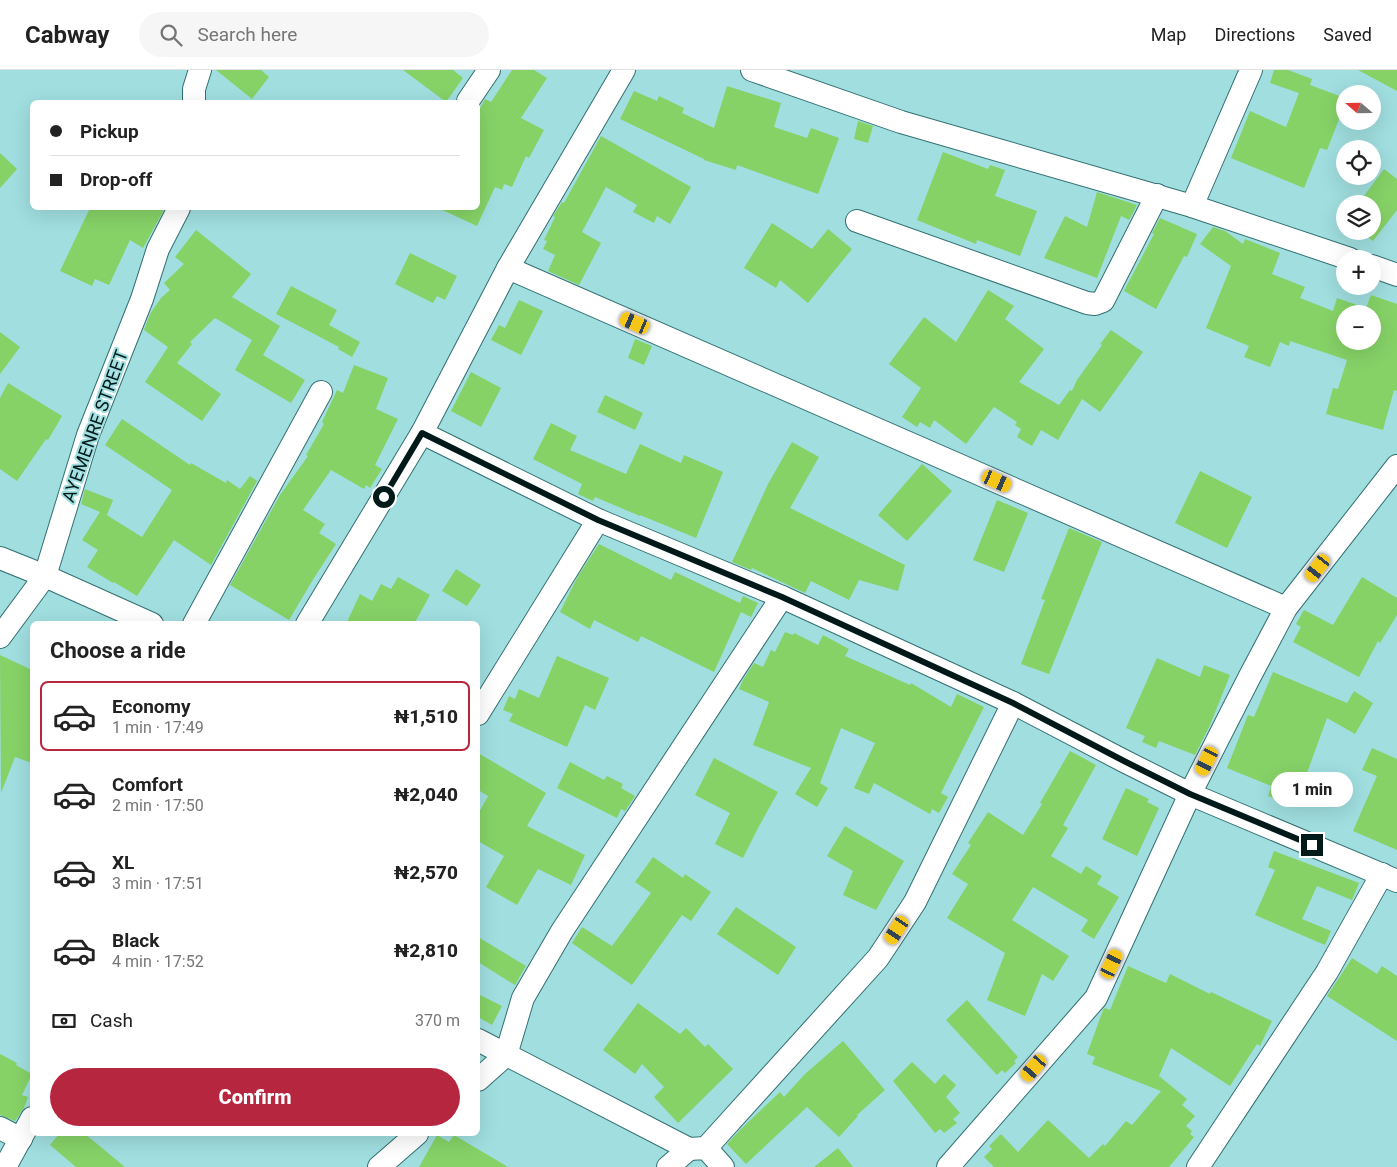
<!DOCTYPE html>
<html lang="en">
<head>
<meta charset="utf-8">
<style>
  :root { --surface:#fff; --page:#f6f6f6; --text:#222; --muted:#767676; --line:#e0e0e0; --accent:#b7263f }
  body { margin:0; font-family:Roboto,sans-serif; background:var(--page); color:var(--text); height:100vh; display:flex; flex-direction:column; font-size:19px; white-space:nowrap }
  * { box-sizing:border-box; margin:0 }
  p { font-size:16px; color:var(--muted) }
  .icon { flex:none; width:28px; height:28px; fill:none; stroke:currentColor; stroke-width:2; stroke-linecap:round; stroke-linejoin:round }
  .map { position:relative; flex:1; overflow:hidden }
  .drawer { position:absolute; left:30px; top:551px; width:450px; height:515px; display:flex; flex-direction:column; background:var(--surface); border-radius:8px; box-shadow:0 5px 20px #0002 }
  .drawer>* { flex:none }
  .banner { position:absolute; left:30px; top:30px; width:450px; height:110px; border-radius:8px; box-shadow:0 5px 20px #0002; display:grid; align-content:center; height:110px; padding:0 20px; background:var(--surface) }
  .needle { width:32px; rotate:290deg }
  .buttons { position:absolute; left:1336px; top:15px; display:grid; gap:10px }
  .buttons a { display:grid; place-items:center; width:45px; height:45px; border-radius:50%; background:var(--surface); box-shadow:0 5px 20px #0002; font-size:25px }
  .end { position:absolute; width:22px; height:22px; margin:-11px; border:6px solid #011919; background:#fff; box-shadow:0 0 0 2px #fff }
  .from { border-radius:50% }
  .bubble { position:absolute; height:35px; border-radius:18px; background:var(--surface); box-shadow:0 5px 20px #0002; font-size:16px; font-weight:800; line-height:35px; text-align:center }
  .car { position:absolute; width:15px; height:30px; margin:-15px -8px; border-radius:6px; box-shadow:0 0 4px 1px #0007; background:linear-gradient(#f5c518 24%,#345 0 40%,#f5c518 0 76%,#345 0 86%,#f5c518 0) }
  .banner b { display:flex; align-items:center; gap:18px; height:48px; font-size:19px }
  .banner b+b { border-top:1px solid var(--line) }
  .banner i { width:12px; height:12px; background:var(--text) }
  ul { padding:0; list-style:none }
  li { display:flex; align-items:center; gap:15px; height:70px; margin:0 10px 8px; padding:0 10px; border:2px solid transparent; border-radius:8px }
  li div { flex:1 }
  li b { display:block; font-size:19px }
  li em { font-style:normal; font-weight:800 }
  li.current { border-color:var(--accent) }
  li>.icon { width:45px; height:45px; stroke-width:1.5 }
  h2 { padding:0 20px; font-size:22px; line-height:60px }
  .pay { display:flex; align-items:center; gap:12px; height:55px; padding:0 20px; font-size:19px }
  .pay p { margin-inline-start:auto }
  .button { display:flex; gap:10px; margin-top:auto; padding:10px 20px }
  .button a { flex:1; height:58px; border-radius:30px; background:var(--accent); color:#fff; font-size:20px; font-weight:800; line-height:58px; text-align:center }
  header { display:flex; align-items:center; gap:30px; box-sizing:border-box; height:70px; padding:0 25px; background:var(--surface); border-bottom:1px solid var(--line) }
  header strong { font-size:24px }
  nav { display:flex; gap:28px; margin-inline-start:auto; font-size:18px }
  .search { width:350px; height:45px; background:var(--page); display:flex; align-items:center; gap:12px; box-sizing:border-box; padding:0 18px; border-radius:28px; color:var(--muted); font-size:19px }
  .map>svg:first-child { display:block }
  .building { fill:#86d267; fill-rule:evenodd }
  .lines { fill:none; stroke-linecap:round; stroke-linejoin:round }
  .street-casing { stroke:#337072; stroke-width:24 }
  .street { stroke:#fff; stroke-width:22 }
  .route { stroke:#011919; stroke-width:6 }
  .labels { text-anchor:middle; stroke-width:4; stroke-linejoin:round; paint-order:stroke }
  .street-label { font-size:18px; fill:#011919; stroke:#a0dedf }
</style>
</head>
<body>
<header>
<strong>Cabway</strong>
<div class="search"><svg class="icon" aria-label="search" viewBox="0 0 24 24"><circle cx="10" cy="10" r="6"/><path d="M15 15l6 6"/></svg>Search here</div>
<nav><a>Map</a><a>Directions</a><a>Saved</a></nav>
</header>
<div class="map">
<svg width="1397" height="1097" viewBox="0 0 1397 1097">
  <rect width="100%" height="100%" fill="#a0dedf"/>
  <g class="building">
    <polygon points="216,0 261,0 269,7 252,29"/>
    <polygon points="403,0 453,0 463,8 446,32"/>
    <polygon points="512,0 534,0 547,8 521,48 544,60 529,88 526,86 512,117 504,114 502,120 495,117 477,156 438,138 478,138 478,42 485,29 491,32"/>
    <polygon points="1274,0 1288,0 1312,9 1310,15 1345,28 1345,34 1327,80 1320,78 1304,118 1231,88 1250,41 1286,57 1299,23 1270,13"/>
    <polygon points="1358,0 1397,0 1397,21"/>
    <polygon points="727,16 781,33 774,57 807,68 811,58 839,68 818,124 737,95 736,100 704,90 704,89 620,49 634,21 657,31 659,26 684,38 682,43 714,58"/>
    <polygon points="858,51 873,56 868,73 854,69"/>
    <polygon points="601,66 691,117 670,154 657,146 654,153 633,142 637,135 606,117 582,162 601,173 579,215 548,201 555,185 543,179 547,171 544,170 555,147 553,146 562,132 564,133"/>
    <polygon points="943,82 988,99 990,95 1005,100 995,126 1037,141 1020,186 977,170 976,174 917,150"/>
    <polygon points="0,83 17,99 0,118"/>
    <polygon points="1384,99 1397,109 1397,140 1373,171 1360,161 1372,161 1372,134 1358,134"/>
    <polygon points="1097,122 1137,135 1129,150 1121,146 1097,208 1044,188 1065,146 1087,157"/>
    <polygon points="90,138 165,138 143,178 130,170 109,215 95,209 92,216 60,201"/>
    <polygon points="1160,148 1197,164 1187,187 1184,186 1156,239 1124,221 1154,164 1152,163"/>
    <polygon points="772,153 812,179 828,159 852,179 808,233 780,210 776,218 744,198"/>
    <path d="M1213,157L1225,161L1243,174L1245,169L1280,183L1272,204L1305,217L1300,228L1333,241L1337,228L1366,238L1371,225L1397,234V321L1394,320L1383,360L1326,344L1333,318L1338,319L1347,290L1290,271L1289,276L1280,272L1270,297L1244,287L1249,276L1206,258L1231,196L1200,174ZM1345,244H1372V271H1345Z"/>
    <polygon points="196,160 251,204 232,227 280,256 263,285 305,310 291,333 235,300 252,270 215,248 190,272 192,274 177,293 221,324 202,351 145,312 168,277 144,260 150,244 161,228 170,220 164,213 184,194 175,187"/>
    <polygon points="410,183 457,206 445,230 437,226 433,233 395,214"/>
    <polygon points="291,216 337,240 329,255 360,272 352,287 338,279 339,277 276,244"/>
    <polygon points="988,220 1014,236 1005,249 1044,279 1019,312 1059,335 1070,320 1072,321 1077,310 1102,275 1100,274 1111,260 1143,282 1100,342 1082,329 1058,370 1041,360 1032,376 1017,367 1021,359 1015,355 1017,352 994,337 966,374 934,350 930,358 920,352 917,357 902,347 921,318 889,294 924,247 956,272"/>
    <polygon points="519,230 543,241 521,285 491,270 499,255 505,258"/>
    <polygon points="0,262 20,277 0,304"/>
    <polygon points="635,269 652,276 644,295 628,288"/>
    <polygon points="354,295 388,308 376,339 398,349 375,395 382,399 370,418 366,415 364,419 331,400 303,440 325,454 319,463 336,474 314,508 289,550 230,515 280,425 308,386 306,385 324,354 322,352 337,320 343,323"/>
    <polygon points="471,302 501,318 481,357 451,341"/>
    <polygon points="8,313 62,346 48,370 46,369 17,411 0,399 0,328"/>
    <polygon points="605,325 643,343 635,360 597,342"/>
    <polygon points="122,349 190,395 191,393 226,413 227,410 240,419 250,406 257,411 211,495 174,470 137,526 114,512 113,513 87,497 98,480 82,470 100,442 81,434 85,419 113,430 107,445 105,444 142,467 172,420 105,375"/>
    <polygon points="551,353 577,366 570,380 626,404 640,374 681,393 684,385 723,402 696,468 640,445 640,446 595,427 593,431 578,424 582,414 533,389"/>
    <polygon points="792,372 819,387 790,438 905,495 898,521 859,510 849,530 811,511 805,523 752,498 751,500 732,492 768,414"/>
    <polygon points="922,394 952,421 907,471 878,445"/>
    <polygon points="1200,401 1252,427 1227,478 1175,453"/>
    <polygon points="997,430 1028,443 1004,502 973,490"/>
    <polygon points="1069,458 1102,472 1049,604 1021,594 1045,530 1041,529"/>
    <polygon points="599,474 671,510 675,502 740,533 743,526 758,533 751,547 741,542 714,602 641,566 638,572 594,550 590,559 560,542 578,506"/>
    <polygon points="456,499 481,515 467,536 442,521"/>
    <polygon points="398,507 430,525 414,554 346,554 360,524 372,531 381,514 391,519"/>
    <polygon points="1362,507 1397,528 1397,545 1380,573 1378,571 1359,607 1293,572 1301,557 1296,554 1304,540 1333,555"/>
    <polygon points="785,562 793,565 794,563 818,575 823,565 849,579 845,586 910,615 911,613 951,637 957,624 984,637 941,723 948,727 939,743 932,739 930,744 874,713 869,724 854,718 875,673 841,658 820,713 828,718 817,737 795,724 811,698 753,675 769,632 739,619 743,610 754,593 763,597 771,580 775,582"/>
    <polygon points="0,585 32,600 32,693 15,687 1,723"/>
    <polygon points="557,586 609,608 595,640 585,635 567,677 509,651 513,644 503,640 509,626 515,629 519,619 539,628"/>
    <polygon points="1157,588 1200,607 1204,595 1230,605 1210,655 1195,685 1159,671 1156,678 1142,672 1145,666 1126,658"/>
    <polygon points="1273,602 1347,633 1354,621 1373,633 1355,664 1327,648 1295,736 1268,726 1271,716 1227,698 1248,645 1254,647"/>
    <polygon points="1372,678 1397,689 1397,780 1353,761 1377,706 1362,700"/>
    <polygon points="1070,681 1096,695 1063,755 1068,758 1051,786 1081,804 1086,796 1102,806 1097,814 1119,827 1094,869 1081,861 1088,850 1033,817 1012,850 1069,886 1053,911 1042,904 1025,946 987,930 1005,883 947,848 968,814 952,804 971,775 968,773 988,742 1023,765 1042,734 1040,733"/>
    <polygon points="478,683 546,723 527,756 585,785 571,815 538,799 517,835 486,817 504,786 478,771 478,744 488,726 478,720"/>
    <polygon points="714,688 778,722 758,758 743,788 715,774 730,743 695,725"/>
    <polygon points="570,692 604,710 607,706 623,714 621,718 635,726 625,741 621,739 617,748 557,718"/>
    <polygon points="1126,718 1149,729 1147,732 1159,738 1137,786 1102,769"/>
    <polygon points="845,756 904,791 876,840 843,825 853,801 827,786"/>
    <polygon points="1274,781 1359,813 1352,830 1317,816 1302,849 1331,861 1325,875 1255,845 1275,800 1268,797"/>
    <polygon points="653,787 683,808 685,804 711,822 691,851 682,845 632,915 572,873 582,857 612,876 651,823 635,812"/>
    <polygon points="736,837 796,877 778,905 717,864"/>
    <polygon points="478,867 526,896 515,915 478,892"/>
    <polygon points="1352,888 1377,904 1382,896 1397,906 1397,971 1327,926"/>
    <polygon points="1128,896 1166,913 1170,904 1210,924 1211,922 1272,951 1260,976 1257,974 1230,1016 1171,978 1159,1006 1187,1029 1182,1035 1195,1046 1186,1056 1192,1061 1190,1064 1194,1067 1169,1097 994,1097 984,1087 992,1079 989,1076 1001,1064 1018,1082 1048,1050 1089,1088 1103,1074 1105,1076 1126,1051 1132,1055 1161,1021 1092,994 1095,987 1087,984 1103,940 1105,938 1110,940"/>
    <polygon points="478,924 502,936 492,955 478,947"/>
    <polygon points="967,930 1018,987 1014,991 1016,993 1005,1003 1002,1000 997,1005 946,950"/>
    <polygon points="638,933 680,964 686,958 705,977 708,974 733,999 678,1053 654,1027 664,1017 642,994 635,1004 603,980"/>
    <polygon points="843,971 885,1020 857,1045 858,1046 839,1067 807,1037 746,1094 727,1074 741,1059 780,1022 784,1027 805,1004"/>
    <polygon points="0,984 17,993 16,995 32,1004 22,1025 28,1027 24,1038 15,1051 0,1045"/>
    <polygon points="912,992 935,1014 944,1004 956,1015 946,1027 960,1043 953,1049 957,1053 944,1063 940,1059 935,1063 893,1011"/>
    <polygon points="59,1064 85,1064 125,1097 76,1097 50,1075"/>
    <polygon points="437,1065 449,1072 454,1065 508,1097 419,1097"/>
    <polygon points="838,1078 853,1097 814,1097"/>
  </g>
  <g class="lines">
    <g class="street-casing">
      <g id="street">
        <polyline points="752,0 901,52 1192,136 1350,189"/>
        <polyline points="468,31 489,0"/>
        <polyline points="194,32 194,19 200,0"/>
        <polyline points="1192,136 1251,0"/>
        <polyline points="857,151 1087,233 1095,234 1103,231 1157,125"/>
        <polyline points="1372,196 1397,205"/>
        <polyline points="508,198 1286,538"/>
        <polyline points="422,363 598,450 782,527 1013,633 1124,691 1190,724 1397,811"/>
        <polyline points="0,488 45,506 152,554"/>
        <polyline points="194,554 321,322"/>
        <polyline points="307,554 422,363 508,198 624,0"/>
        <polyline points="0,567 45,506 88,365 142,229 158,179 179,138"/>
        <polyline points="478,644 598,450"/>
        <polyline points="478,970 689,1079 706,1078 723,1097"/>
        <polyline points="478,1010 506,985 523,928 562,861 782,527"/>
        <polyline points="0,1058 21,1069"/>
        <polyline points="706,1078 878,888 915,832 1013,633"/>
        <polyline points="5,1097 32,1048"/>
        <polyline points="379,1097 417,1064"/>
        <polyline points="668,1097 689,1079"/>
        <polyline points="948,1097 1096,928 1190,724 1249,608 1286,538 1397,396"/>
        <polyline points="1198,1097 1327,902 1382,804"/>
      </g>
    </g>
    <use href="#street" class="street"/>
  </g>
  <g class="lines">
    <polyline class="route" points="384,427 422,363 598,450 782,527 1013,633 1124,691 1190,724 1312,775"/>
  </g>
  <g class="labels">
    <g class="street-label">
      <text transform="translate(95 356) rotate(-70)" y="6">AYEMENRE STREET</text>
    </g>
  </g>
</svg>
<div class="buttons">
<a><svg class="needle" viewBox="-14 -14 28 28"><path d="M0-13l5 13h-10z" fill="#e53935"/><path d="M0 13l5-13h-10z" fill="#767676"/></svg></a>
<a><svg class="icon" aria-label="locate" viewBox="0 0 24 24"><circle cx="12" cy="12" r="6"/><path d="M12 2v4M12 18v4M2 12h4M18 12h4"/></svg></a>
<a><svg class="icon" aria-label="layers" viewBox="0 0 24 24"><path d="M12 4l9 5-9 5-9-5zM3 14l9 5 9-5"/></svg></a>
<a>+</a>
<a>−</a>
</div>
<i class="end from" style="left:384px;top:427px"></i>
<i class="end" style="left:1312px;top:775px"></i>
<div class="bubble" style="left:1271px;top:702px;width:82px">1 min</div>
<i class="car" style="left:635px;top:253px;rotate:293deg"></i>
<i class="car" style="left:997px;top:411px;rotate:114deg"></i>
<i class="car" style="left:1318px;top:498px;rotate:218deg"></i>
<i class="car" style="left:1207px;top:691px;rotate:207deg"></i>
<i class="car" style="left:897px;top:860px;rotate:213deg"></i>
<i class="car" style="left:1112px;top:894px;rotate:25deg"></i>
<i class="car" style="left:1034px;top:998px;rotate:221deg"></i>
<div class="banner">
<b><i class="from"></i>Pickup</b>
<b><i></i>Drop-off</b>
</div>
<section class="drawer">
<h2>Choose a ride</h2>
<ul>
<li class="current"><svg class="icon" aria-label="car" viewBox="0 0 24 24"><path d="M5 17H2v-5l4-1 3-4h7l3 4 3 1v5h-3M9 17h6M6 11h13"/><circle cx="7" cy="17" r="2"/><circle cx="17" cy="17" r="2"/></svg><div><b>Economy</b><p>1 min · 17:49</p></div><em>₦1,510</em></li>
<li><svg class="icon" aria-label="car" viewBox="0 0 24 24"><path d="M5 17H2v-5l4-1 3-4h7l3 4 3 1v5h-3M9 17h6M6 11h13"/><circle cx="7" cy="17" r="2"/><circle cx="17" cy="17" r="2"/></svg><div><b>Comfort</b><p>2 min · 17:50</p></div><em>₦2,040</em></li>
<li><svg class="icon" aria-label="car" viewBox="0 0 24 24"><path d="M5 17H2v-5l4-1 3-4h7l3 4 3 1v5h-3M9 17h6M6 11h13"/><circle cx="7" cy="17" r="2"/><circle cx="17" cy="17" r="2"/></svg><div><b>XL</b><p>3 min · 17:51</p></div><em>₦2,570</em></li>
<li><svg class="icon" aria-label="car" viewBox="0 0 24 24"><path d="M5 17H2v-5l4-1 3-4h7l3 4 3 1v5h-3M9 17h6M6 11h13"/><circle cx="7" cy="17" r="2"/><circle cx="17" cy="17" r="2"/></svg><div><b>Black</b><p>4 min · 17:52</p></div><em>₦2,810</em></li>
</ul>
<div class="pay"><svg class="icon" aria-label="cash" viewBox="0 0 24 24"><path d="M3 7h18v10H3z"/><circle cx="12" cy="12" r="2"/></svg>Cash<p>370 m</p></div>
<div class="button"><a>Confirm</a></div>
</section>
</div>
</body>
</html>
